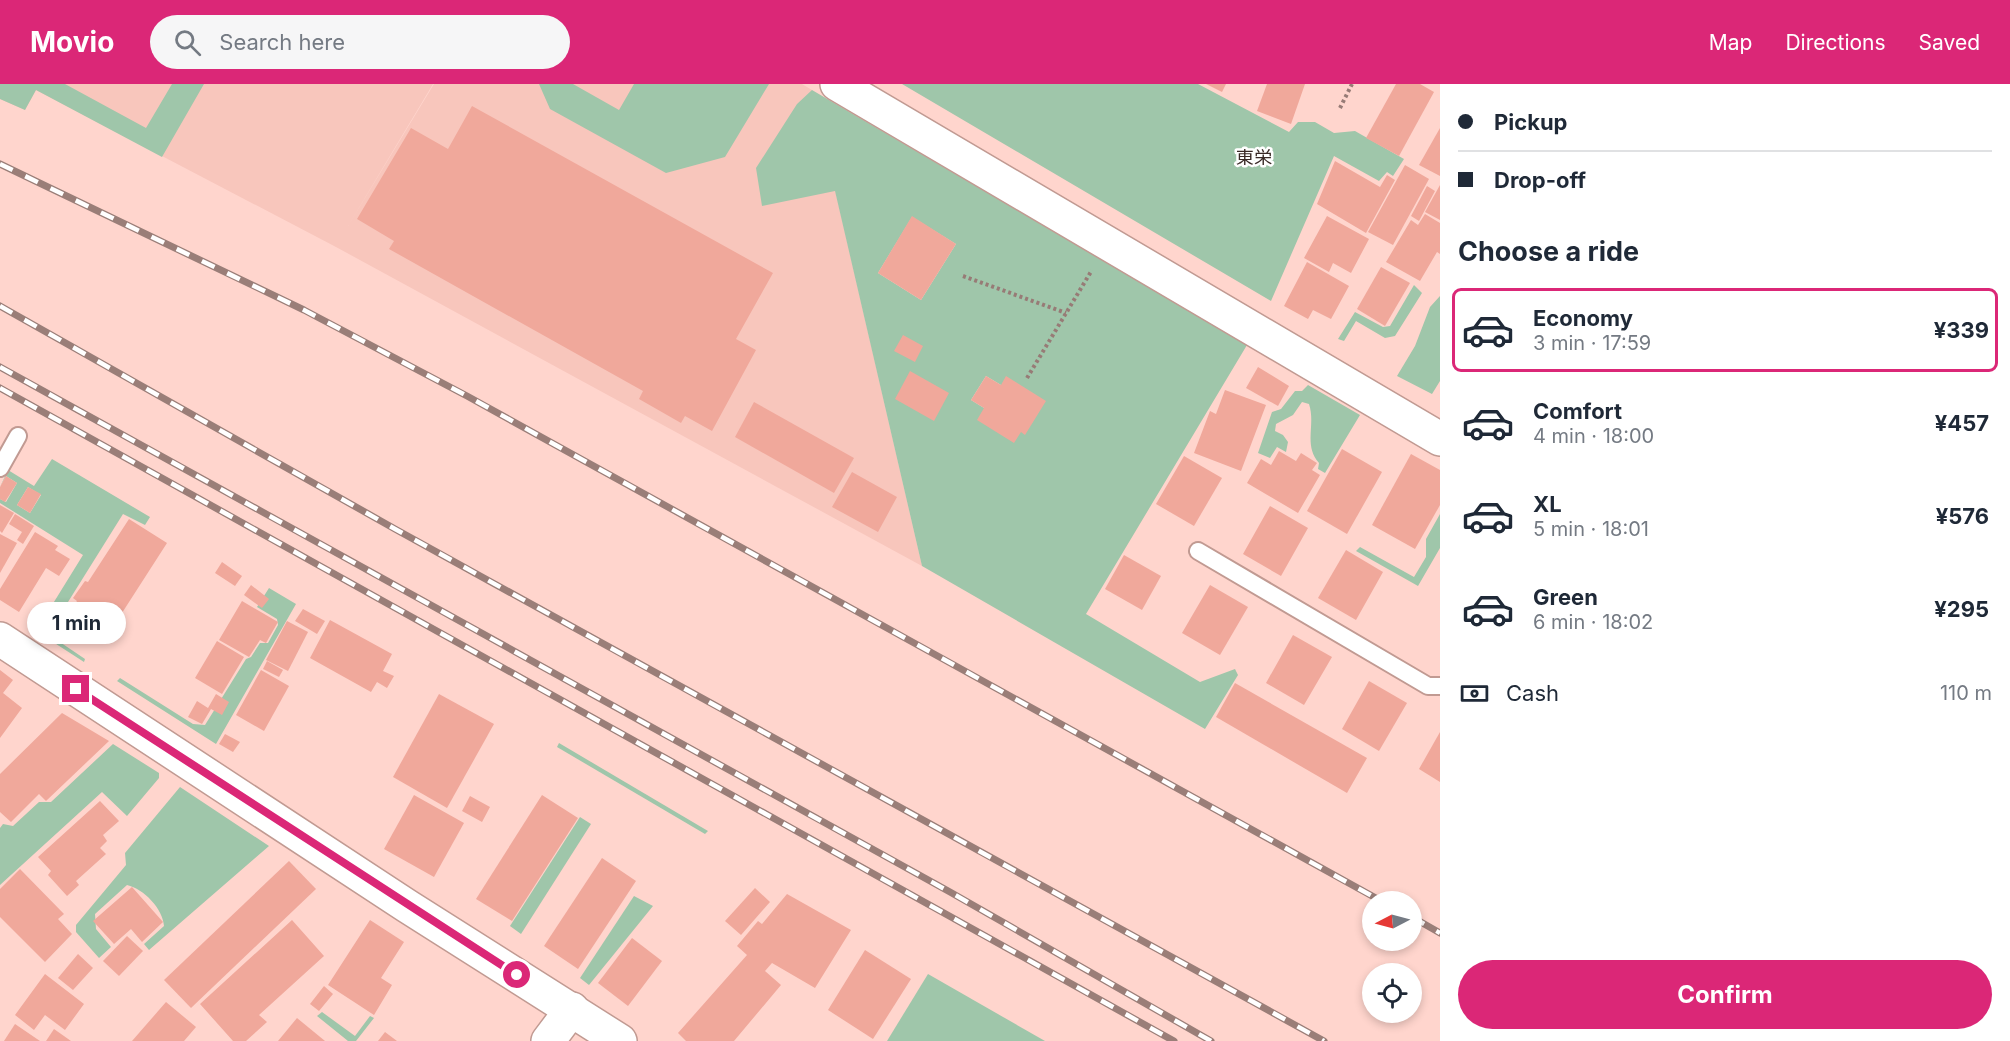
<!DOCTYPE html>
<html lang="en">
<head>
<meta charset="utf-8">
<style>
  :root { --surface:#fff; --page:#f6f6f7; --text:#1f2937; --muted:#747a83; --line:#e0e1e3; --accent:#db2777 }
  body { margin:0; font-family:Inter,"Noto Sans JP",sans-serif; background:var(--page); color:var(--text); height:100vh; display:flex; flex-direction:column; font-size:22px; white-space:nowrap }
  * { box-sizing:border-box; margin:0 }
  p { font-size:20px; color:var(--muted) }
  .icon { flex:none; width:33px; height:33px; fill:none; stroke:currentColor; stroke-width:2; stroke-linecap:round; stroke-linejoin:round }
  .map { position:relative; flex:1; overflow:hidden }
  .sheet { display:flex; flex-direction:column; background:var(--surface); width:570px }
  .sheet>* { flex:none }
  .top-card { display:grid; align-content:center; height:132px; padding:0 18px; background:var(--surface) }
  .needle { width:39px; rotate:264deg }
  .controls { position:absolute; left:1362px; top:807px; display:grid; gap:12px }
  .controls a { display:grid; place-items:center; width:60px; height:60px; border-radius:50%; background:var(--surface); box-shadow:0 3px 9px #0003; font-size:30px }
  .end { position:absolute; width:27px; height:27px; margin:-14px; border:8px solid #db2777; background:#fff; box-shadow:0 0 0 3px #fff }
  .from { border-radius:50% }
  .bubble { position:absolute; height:42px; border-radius:21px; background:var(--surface); box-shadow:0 3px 9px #0003; font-size:20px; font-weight:700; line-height:42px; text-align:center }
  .top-card b { display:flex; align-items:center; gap:21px; height:57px; font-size:22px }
  .top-card b+b { border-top:2px solid var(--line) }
  .top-card i { width:15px; height:15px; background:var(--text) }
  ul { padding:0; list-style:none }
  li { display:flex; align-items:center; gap:18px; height:84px; margin:0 12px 9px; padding:0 6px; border:3px solid transparent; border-radius:9px }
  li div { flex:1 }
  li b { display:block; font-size:22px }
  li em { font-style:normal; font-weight:700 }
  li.on { border-color:var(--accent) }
  li>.icon { width:54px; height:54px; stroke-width:1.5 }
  h2 { padding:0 18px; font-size:27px; line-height:72px }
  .pay { display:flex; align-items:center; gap:15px; height:66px; padding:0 18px; font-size:22px }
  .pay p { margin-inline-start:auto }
  .button { display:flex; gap:12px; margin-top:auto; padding:12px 18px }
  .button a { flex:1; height:69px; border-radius:36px; background:var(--accent); color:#fff; font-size:24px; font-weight:700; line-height:69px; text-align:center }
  header { display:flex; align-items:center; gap:36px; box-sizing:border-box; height:84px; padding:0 30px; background:var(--accent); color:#fff }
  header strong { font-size:28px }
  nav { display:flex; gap:33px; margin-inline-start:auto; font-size:21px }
  .search { width:420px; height:54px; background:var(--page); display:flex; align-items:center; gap:15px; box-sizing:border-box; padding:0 21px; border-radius:33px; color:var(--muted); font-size:22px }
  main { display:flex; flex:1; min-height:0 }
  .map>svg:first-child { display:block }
  .built { fill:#f8c6bc }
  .green { fill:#9fc6aa; fill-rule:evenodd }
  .building { fill:#f0a89b }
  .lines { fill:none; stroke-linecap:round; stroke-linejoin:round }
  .lane-casing { stroke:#c19a92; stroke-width:20 }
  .street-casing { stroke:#c19a92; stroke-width:36 }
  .secondary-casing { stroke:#c19a92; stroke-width:36 }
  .path { stroke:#977b76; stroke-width:4; stroke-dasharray:3 3; stroke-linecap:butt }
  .lane { stroke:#fff; stroke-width:16 }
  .street { stroke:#fff; stroke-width:33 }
  .secondary { stroke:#fff; stroke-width:33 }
  .rail-casing { stroke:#9a7e78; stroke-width:7 }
  .rail { stroke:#fff; stroke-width:4.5; stroke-dasharray:14; stroke-linecap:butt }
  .route { stroke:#db2777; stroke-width:8 }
  .labels { text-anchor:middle; stroke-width:5; stroke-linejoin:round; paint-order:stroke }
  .quarter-label { font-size:18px; fill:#382825; stroke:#fff }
</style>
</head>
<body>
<header>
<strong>Movio</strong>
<div class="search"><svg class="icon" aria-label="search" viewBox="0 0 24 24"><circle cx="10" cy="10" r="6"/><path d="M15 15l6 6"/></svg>Search here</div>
<nav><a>Map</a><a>Directions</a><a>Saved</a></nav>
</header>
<main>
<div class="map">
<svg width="1440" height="957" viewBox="0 0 1440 957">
  <rect width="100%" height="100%" fill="#ffd5cd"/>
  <polygon class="built" points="0,0 433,0 348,142 434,0 802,0 812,6 922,482 336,163 36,6 25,26 0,15"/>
  <g class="green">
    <polygon points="0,0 65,0 146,44 172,0 204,0 162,73 36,6 25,26 0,15"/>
    <polygon points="539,0 573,0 619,26 634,0 769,0 725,73 666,89 550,25"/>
    <polygon points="902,0 1198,0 1289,48 1298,38 1315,38 1334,49 1355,47 1404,75 1393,92 1387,88 1379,97 1334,72 1271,217"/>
    <path d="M812,6L1247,261L1086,530L1200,598L1235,585L1238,591L1205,645L922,482L835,107L762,122L756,84L797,20ZM912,133L956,160L921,216L878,189ZM986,292L1001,301L984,324L971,316Z"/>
    <polygon points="1414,201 1422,209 1395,252 1385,254 1356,237 1344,257 1338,255 1355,228 1383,243 1390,242"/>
    <polygon points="1440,212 1440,297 1432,310 1397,292 1415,262 1430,223"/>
    <path d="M1308,301L1360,331L1325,389L1318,385L1319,379C1303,361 1316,341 1309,320L1302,318L1293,331L1276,340L1275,347L1283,351L1288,358L1286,368L1277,363L1270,374L1258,369L1272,328L1281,325L1295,307H1302Z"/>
    <path d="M52,375L150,433L145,441L123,430L48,550L85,575L84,578L36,547L83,471L0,419V415L6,418L17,399L6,392L0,403L8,386L34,402ZM28,403L41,411L30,429L17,421Z"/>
    <polygon points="1440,430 1440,464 1418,502 1356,467 1360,463 1414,493 1426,473 1426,455"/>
    <polygon points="269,504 296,520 216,660 117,597 120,594 193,640 205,641 246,575 251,573 260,559 268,559 278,541 277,535 257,523"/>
    <polygon points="559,659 708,747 705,750 557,663"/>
    <polygon points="113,660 159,689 159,694 127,732 102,708 0,801 0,744 3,740 13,742 39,718 51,718"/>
    <path d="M180,703L269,762L149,866L144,860L164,842C163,825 144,805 127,801L95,830L96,845L111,863L99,874L76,848V841L126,781L125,769Z"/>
    <polygon points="580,733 591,740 521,850 510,842"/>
    <polygon points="634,812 653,822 589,901 580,894"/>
    <polygon points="928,890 1045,957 887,957"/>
    <polygon points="322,928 355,952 370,932 374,934 356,957 348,957 317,932"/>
  </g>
  <g class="building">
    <polygon points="1206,0 1226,0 1222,8"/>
    <polygon points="1267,0 1305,0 1291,40 1257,27"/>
    <polygon points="1396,0 1420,0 1434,8 1399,72 1366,54"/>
    <polygon points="472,22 773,189 736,255 756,266 712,347 685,332 681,339 639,315 643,307 389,165 394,157 357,135 411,44 448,65"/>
    <polygon points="1440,44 1440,92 1419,81"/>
    <polygon points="1335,77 1380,103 1387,91 1395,96 1366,149 1317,120"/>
    <polygon points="1405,81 1429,95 1393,161 1368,148"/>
    <polygon points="1440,101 1440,136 1425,128"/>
    <polygon points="1427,102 1435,107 1419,137 1411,132"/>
    <polygon points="1425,130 1440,139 1440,170 1437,168 1420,197 1386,178 1411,136 1418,141"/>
    <polygon points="912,132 956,160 921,216 878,189"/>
    <polygon points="1327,132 1369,155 1351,189 1333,179 1329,188 1304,174"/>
    <polygon points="1307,178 1349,202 1331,235 1313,226 1308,235 1284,222"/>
    <polygon points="1381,183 1410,199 1385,242 1357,225"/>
    <polygon points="903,251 923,262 915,278 894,267"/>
    <polygon points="1258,283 1289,302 1278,322 1246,304"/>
    <polygon points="910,287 949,309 934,337 895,315"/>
    <polygon points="986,292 1001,301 1006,292 1046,317 1025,351 1021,348 1014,359 977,336 984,324 971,316"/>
    <polygon points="1225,306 1266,321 1241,387 1194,369 1210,327 1216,330"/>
    <polygon points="754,318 854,374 834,409 735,353"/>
    <polygon points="1342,365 1382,388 1347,450 1307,427"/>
    <polygon points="1279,367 1296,377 1301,369 1317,379 1312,386 1320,391 1298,429 1247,399 1261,375 1271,381"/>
    <polygon points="1411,370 1440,386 1440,421 1415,465 1372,441"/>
    <polygon points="1184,372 1222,394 1194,442 1156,420"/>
    <polygon points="852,388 897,413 878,448 832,423"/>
    <polygon points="6,392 17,399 5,418 0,415 0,403"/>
    <polygon points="28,403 41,410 30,429 17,421"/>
    <polygon points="0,421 14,429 2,449 0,447"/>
    <polygon points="1270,422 1308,444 1281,492 1243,470"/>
    <polygon points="15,430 34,442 23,460 17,456 22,448 9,440"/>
    <polygon points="129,435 167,459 102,560 65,536 77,517 73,514 85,497 88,498"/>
    <polygon points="35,448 58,462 55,466 70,475 59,492 46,484 19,528 0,516 0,505"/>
    <polygon points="0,450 17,459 0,489"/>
    <polygon points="1346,466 1383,488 1356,536 1318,514"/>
    <polygon points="1124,471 1161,492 1142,526 1105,505"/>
    <polygon points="222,478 242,492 235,502 215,489"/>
    <polygon points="251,501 269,515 262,524 244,511"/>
    <polygon points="1210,501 1248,523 1220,571 1182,549"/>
    <polygon points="242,517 278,538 266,559 260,556 249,573 219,556"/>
    <polygon points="303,525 325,537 317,550 295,537"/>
    <polygon points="330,536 392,570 383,587 394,592 387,604 377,598 371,608 310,574"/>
    <polygon points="287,537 308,548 288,587 266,576"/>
    <polygon points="1293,551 1332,573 1304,621 1266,599"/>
    <polygon points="217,557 244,573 222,610 195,594"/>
    <polygon points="267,577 283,586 279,593 263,585"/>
    <polygon points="0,586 13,596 3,609 22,624 0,654"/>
    <polygon points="261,586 289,602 264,647 236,631"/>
    <polygon points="1369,597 1407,619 1379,667 1342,645"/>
    <polygon points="1235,599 1367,674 1347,709 1216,633"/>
    <polygon points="216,610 229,618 222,631 211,625 202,640 188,633 197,617 208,624"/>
    <polygon points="439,610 494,640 447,724 393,693"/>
    <polygon points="62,629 109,657 46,717 39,710 11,738 0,728 0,690"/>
    <polygon points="1440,648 1440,698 1419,685"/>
    <polygon points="225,650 240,658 233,668 219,660"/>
    <polygon points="414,711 464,739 434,793 384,765"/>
    <polygon points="542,711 578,734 512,837 476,815"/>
    <polygon points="470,712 490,723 482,738 462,727"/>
    <polygon points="100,717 119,737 103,751 107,757 100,764 106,770 76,797 79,801 67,812 48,791 51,787 38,773"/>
    <polygon points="602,774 636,797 578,885 544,862"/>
    <polygon points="289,777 316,805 191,924 164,896"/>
    <polygon points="20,785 64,830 58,835 72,850 45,878 0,833 0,805"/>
    <polygon points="132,803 163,838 142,858 131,845 114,860 93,837"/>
    <polygon points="755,804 770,818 741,851 725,837"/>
    <polygon points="787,810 851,846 815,904 772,879 765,887 781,901 734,957 686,957 678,949 747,871 737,862 758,837 762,840"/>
    <polygon points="292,836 324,872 259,931 267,938 246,957 233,957 200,920"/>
    <polygon points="370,836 404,858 381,894 392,901 374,931 328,901"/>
    <polygon points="127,852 143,867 119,892 103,877"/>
    <polygon points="632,854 662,877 628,922 598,899"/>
    <polygon points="865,866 911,895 873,955 828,926"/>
    <polygon points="78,870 93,884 73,906 58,894"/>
    <polygon points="45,890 84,920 65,946 45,931 34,946 15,931"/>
    <polygon points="324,902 333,910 319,927 310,920"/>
    <polygon points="166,918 196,943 184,957 132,957"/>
    <polygon points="297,934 325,957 278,957"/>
    <polygon points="15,940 40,957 4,957"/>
    <polygon points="54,945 71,957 46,957"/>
    <polygon points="385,948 397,957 378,957"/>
  </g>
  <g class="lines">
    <g class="lane-casing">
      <g id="lane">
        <polyline points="0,384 18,352"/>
        <polyline points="1198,467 1428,602 1440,602"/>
      </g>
    </g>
    <g class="street-casing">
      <polyline id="street" points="548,957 572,925"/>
    </g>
    <g class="secondary-casing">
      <g id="secondary">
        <polyline points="837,0 1440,355"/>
        <polyline points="0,555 407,822 620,957"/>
      </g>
    </g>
    <g class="path">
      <polyline points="1340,24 1352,0"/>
      <polyline points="963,192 1066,229"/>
      <polyline points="1027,294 1092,186"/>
    </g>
    <use href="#lane" class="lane"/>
    <use href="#street" class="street"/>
    <use href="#secondary" class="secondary"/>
    <g class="rail-casing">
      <g id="rail">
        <polyline points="0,80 304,226 467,312 1383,818"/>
        <polyline points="0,222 395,445 1324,957"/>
        <polyline points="0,283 950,808 1211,957"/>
        <polyline points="0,304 1174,957"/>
        <polyline points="1412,833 1440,849"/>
      </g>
    </g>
    <use href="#rail" class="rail"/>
  </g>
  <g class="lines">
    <polyline class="route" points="76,605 517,891"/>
  </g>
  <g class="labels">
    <g class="quarter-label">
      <text x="1254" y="80">東栄</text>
    </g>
  </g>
</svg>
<div class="controls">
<a><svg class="needle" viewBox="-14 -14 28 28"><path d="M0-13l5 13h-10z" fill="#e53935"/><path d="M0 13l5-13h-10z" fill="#747a83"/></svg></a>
<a><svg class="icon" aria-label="locate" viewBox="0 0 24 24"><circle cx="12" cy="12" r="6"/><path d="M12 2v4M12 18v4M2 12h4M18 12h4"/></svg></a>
</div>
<i class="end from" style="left:517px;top:891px"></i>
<i class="end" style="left:76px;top:605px"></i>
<div class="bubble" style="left:27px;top:518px;width:99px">1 min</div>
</div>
<section class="sheet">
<div class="top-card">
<b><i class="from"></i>Pickup</b>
<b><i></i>Drop-off</b>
</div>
<h2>Choose a ride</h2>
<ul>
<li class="on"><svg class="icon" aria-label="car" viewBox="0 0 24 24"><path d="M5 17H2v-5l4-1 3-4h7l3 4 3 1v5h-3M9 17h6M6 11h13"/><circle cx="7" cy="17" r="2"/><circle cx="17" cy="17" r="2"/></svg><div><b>Economy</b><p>3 min · 17:59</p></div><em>¥339</em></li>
<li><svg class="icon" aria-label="car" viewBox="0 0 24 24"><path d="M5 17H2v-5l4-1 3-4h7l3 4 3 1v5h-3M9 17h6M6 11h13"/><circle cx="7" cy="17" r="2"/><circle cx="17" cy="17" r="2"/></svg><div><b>Comfort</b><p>4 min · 18:00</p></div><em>¥457</em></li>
<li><svg class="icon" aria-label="car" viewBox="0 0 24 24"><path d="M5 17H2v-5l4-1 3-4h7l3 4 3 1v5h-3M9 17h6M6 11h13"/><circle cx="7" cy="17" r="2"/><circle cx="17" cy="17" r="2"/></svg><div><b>XL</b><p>5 min · 18:01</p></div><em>¥576</em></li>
<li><svg class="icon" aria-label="car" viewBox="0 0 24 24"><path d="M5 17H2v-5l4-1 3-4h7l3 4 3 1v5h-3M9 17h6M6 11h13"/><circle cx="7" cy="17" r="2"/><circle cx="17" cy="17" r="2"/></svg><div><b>Green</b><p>6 min · 18:02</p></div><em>¥295</em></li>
</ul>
<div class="pay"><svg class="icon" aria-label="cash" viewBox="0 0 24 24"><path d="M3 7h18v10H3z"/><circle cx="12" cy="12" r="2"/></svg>Cash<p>110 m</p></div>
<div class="button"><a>Confirm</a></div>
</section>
</main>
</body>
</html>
